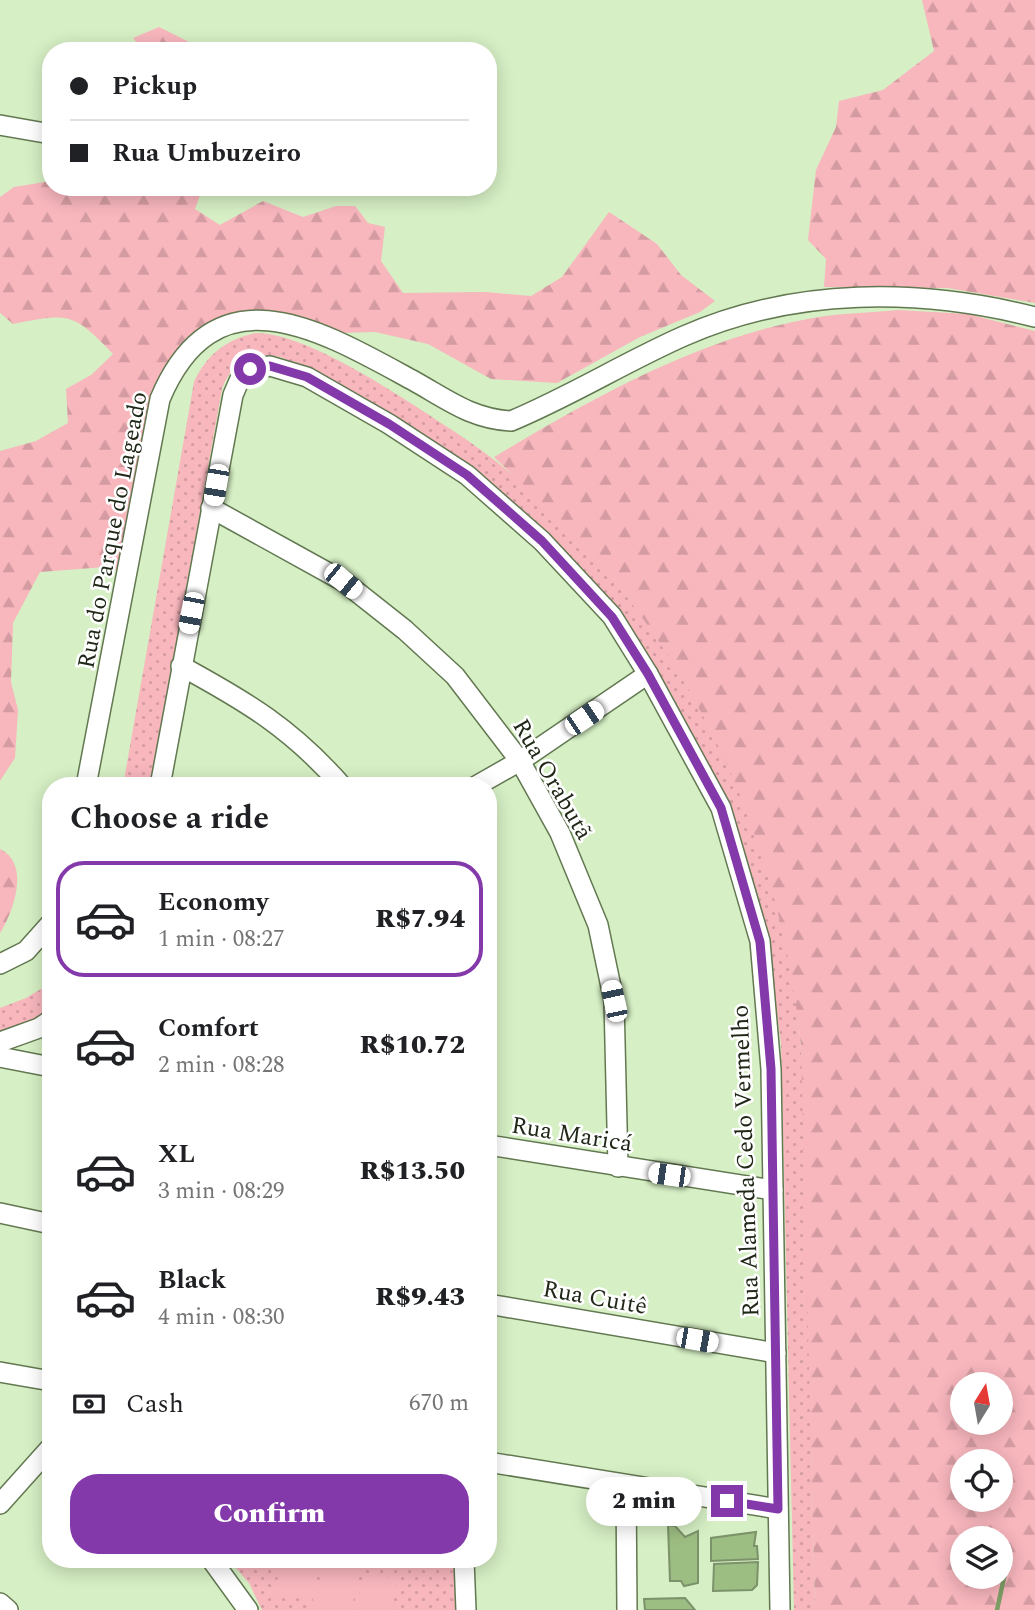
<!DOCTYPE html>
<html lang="en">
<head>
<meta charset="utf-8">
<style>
  :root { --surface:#fff; --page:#f2f2f2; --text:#202124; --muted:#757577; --line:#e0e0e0; --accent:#8439ab }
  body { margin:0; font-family:Spectral,serif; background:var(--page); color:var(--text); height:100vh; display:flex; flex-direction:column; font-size:26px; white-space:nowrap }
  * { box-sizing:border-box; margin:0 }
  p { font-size:23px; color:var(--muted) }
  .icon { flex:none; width:38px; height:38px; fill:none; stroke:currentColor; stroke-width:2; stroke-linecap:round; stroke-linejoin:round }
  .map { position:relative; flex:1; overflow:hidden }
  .side { position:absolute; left:42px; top:777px; width:455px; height:791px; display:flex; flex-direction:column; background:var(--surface); border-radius:28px; box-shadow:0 4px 18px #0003 }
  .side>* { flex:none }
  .banner { position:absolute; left:42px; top:42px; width:455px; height:154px; border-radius:28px; box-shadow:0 4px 18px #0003; display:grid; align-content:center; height:154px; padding:0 28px; background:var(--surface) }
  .needle { width:46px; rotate:11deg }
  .fabs { position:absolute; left:950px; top:1372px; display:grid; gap:14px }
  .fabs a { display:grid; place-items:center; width:63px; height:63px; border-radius:50%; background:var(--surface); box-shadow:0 4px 18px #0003; font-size:35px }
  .end { position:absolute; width:32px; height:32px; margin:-16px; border:9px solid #8439ab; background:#fff; box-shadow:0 0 0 4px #fff }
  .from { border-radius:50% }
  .bubble { position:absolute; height:49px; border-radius:24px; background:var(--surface); box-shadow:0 4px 18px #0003; font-size:23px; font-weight:800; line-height:49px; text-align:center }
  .car { position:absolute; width:21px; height:42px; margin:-21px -10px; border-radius:9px; box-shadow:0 0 5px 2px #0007; background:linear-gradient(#fff 24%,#345 0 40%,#fff 0 76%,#345 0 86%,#fff 0) }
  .banner b { display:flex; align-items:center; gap:24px; height:66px; font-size:26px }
  .banner b+b { border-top:2px solid var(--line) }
  .banner i { width:18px; height:18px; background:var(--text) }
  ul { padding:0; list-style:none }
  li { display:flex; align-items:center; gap:21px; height:116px; margin:0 14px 10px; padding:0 14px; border:4px solid transparent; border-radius:28px }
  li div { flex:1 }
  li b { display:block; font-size:26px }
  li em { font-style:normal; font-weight:800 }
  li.on { border-color:var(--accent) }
  li>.icon { width:63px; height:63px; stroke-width:1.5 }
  h2 { padding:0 28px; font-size:32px; line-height:84px }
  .pay { display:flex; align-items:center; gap:18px; height:77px; padding:0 28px; font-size:26px }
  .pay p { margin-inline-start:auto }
  .action { display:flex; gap:14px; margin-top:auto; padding:14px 28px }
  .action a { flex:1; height:80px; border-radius:28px; background:var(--accent); color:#fff; font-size:28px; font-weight:800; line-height:80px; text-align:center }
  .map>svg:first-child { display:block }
  .grass { fill:url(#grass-dots) }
  .forest { fill:url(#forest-firs); fill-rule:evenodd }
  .pitch { fill:#f8b6bd }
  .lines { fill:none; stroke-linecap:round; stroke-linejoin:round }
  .stream { stroke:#7e9e65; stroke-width:4.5 }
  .building { fill:#9dbe83; stroke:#7b926a; stroke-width:2 }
  .minor-casing { stroke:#627851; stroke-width:22 }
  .minor { stroke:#fff; stroke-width:19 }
  .route { stroke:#8439ab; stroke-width:9 }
  .labels { text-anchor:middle; stroke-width:5; stroke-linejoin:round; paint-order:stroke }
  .street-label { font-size:24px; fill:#1f2717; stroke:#fff }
</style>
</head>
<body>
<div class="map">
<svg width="1035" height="1610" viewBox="0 0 1035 1610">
  <defs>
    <pattern id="grass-dots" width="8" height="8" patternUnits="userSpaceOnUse" patternTransform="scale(1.75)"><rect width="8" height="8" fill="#f8b6bd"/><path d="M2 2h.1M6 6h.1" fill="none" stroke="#d49ca2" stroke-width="1.8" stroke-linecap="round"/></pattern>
    <pattern id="forest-firs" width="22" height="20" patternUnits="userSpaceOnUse" patternTransform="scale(1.75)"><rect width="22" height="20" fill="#f8b6bd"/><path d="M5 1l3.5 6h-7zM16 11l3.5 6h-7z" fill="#d49ca2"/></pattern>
  </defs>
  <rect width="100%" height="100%" fill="#d6efc4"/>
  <g class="grass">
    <path d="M256,333C309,333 406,400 452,430C516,471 571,526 618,585C715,707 778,854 797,1008C807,1089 805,1171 807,1252C810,1371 812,1491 815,1610H794L781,1043L770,962L718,786L670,691L632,632L589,577L537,523L478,473L386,410L281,357C254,351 231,362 222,389L151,786H123L194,382C207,354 227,339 256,333Z"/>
    <polygon points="51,983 51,1012 0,1034 0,1008 26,998"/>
    <polygon points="228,1559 454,1559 458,1610 262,1610 249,1583"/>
  </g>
  <g class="forest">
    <polygon points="922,0 1035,0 1035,303 947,288 824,287 826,259 808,240 816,170 836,127 839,101 883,90 934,51"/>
    <polygon points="159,27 207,51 143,51 133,38"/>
    <path d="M51,181V187H203L195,209L220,225L263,201L303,217L336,206H355L368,223L385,227L381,261L403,293L486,292L531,296L562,277L609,212L657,244L681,275L715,301L700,312L640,337L557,383L491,379L428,344L375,332L337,333L293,316L252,314L184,347L123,571L105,567L40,572L13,623L11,682L18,710L15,758L0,781V451L36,441L68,423L66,389L91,375L113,354C73,312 69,313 13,324L0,313V197L14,187Z"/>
    <path d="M898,310L968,314L1035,331V1610H815L801,1046C783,871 720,708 606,571C572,530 532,494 494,457C593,398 698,338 813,318C841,313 870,313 898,310ZM962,1384H1001V1423H962ZM1001,1461V1500H962V1461ZM1001,1538V1577H962V1538Z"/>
    <path d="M0,849C31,864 13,912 0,933Z"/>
  </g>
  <g class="pitch">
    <polygon points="281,1559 319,1559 312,1601 275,1594"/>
    <polygon points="323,1559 361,1559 352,1610 314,1610"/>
    <polygon points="363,1573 398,1579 392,1610 356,1610"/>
  </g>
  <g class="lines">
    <polyline class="stream" points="997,1610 1005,1573"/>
  </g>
  <g class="building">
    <polygon points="668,1525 675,1526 685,1537 698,1531 698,1583 684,1586 681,1581 670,1581"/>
    <polygon points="756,1532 754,1546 757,1546 758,1559 711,1561 711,1538"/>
    <polygon points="758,1562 757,1585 752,1590 713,1591 714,1564"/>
    <polygon points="685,1598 695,1610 645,1610 644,1599"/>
  </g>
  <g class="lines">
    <g class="minor-casing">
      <g id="minor">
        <polyline points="0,125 51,134"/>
        <polyline points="211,508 343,581 405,630 455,676 520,761 560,833 598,925 614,1001 618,1167"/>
        <path d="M181,666C247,702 291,728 342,786"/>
        <path d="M86,786L160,399C216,266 322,331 414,381C448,400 472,419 511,421C571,396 625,362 684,336C795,287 920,288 1035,317"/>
        <polyline points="160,786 233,395 239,381 250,369 270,366 307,377 389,424 467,475 542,541 612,616 648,674 721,808 760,941 771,1069 780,1610"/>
        <polyline points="476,786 520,761 648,674"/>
        <polyline points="0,964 26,951 51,923"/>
        <polyline points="0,1042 39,1028 51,1020"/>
        <polyline points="0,1057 51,1067"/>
        <polyline points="488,1145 773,1190"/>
        <polyline points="0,1213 51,1224"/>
        <polyline points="488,1304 776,1353"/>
        <polyline points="0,1372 51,1381"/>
        <polyline points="488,1462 778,1509"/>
        <polyline points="626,1486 627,1610"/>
        <polyline points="0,1504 51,1447"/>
        <polyline points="211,1559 248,1610"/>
        <polyline points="464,1559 466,1610"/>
        <polyline points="0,1603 8,1610"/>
      </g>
    </g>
    <use href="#minor" class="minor"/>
  </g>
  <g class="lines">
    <polyline class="route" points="250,369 270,366 307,377 389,424 467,475 542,541 612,617 648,674 721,808 760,942 771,1069 778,1509 727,1501"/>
  </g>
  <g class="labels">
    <g class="street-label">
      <text transform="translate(112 530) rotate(-79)" y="8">Rua do Parque do Lageado</text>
      <text transform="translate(553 779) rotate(60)" y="8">Rua Orabutã</text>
      <text transform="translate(572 1134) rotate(9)" y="8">Rua Maricá</text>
      <text transform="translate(745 1161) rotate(-92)" y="8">Rua Alameda Cedo Vermelho</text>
      <text transform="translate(595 1297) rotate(10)" y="8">Rua Cuitê</text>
    </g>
  </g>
</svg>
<div class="fabs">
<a><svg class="needle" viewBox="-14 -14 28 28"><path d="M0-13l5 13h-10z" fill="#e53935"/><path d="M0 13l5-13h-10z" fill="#757577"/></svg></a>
<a><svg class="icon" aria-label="locate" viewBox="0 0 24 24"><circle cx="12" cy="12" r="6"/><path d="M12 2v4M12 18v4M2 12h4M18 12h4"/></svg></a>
<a><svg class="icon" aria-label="layers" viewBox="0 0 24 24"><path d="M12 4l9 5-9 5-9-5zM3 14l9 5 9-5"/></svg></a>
</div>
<i class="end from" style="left:250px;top:369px"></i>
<i class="end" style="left:727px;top:1501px"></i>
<div class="bubble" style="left:586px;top:1477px;width:116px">2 min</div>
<i class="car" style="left:216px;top:485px;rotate:190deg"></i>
<i class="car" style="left:343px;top:581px;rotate:129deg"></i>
<i class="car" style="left:191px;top:613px;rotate:191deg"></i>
<i class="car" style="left:584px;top:718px;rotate:56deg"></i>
<i class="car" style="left:614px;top:1001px;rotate:348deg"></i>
<i class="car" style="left:669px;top:1175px;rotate:278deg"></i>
<i class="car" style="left:697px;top:1340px;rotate:100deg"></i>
<div class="banner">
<b><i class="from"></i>Pickup</b>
<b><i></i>Rua Umbuzeiro</b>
</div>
<section class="side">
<h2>Choose a ride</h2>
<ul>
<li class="on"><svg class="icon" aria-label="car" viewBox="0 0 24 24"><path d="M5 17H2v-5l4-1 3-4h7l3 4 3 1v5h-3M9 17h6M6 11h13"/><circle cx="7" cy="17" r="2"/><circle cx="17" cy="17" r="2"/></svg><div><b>Economy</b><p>1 min · 08:27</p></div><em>R$7.94</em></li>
<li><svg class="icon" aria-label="car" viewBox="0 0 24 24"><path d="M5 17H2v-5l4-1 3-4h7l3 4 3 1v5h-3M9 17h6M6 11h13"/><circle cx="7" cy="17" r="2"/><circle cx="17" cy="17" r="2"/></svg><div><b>Comfort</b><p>2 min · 08:28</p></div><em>R$10.72</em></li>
<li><svg class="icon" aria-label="car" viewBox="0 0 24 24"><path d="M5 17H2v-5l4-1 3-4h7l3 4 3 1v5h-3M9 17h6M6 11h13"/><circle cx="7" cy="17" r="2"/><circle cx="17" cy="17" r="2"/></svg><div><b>XL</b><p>3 min · 08:29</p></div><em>R$13.50</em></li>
<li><svg class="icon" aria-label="car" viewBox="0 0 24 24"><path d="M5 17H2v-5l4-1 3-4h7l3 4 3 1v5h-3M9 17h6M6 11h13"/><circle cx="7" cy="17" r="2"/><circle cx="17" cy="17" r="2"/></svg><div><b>Black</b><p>4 min · 08:30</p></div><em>R$9.43</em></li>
</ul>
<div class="pay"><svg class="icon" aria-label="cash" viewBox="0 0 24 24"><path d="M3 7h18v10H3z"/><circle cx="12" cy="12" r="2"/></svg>Cash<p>670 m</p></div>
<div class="action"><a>Confirm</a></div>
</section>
</div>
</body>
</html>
